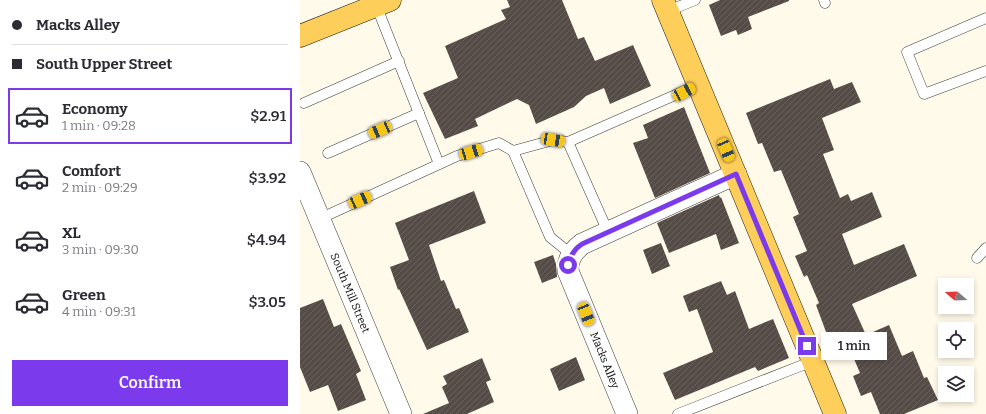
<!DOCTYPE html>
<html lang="en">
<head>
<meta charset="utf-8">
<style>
  :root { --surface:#fff; --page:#f7f7f7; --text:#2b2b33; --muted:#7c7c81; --line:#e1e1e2; --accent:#7c3aed }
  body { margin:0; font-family:Bitter,serif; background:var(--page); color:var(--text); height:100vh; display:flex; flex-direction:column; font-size:15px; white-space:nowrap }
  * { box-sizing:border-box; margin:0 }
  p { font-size:13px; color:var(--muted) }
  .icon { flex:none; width:22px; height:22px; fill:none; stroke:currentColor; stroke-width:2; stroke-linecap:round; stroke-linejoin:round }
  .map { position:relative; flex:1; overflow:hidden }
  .sheet { display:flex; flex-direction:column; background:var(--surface); width:300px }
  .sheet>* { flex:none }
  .guide { display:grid; align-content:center; height:88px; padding:0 12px; background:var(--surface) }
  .needle { width:26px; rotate:289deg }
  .tools { position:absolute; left:638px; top:278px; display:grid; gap:8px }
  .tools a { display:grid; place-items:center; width:36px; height:36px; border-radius:0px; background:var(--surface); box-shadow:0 2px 6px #0003; font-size:20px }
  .end { position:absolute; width:18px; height:18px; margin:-9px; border:5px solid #7c3aed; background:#fff; box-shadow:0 0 0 2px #fff }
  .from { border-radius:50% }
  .bubble { position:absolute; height:28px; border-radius:0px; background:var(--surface); box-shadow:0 2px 6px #0003; font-size:13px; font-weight:600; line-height:28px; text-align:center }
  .car { position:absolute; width:12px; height:24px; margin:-12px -6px; border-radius:5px; box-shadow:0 0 3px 1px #0007; background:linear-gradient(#f5c518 24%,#345 0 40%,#f5c518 0 76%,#345 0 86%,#f5c518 0) }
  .guide b { display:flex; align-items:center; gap:14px; height:38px; font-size:15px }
  .guide b+b { border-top:1px solid var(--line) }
  .guide i { width:10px; height:10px; background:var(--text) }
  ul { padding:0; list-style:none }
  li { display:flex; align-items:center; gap:12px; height:56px; margin:0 8px 6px; padding:0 4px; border:2px solid transparent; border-radius:0px }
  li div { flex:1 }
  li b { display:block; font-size:15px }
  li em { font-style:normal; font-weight:600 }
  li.selected { border-color:var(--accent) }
  li>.icon { width:36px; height:36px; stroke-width:1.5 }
  .button { display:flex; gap:8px; margin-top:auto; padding:8px 12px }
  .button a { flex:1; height:46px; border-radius:0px; background:var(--accent); color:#fff; font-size:16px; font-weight:600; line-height:46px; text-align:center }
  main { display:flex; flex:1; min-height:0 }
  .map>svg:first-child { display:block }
  .building { fill:url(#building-hatch) }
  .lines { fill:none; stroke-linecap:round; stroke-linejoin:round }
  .lane-casing { stroke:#3f3f3f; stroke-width:11 }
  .street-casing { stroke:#3f3f3f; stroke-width:22 }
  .primary-casing { stroke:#1d1d1d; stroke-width:23 }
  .lane { stroke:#fff; stroke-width:10 }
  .street { stroke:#fff; stroke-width:21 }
  .primary { stroke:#fece5b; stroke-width:22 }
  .route { stroke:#7c3aed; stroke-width:5 }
  .labels { text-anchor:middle; stroke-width:4; stroke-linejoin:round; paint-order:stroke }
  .street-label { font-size:11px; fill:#0c0c0c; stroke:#fff }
</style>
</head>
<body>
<main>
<section class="sheet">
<div class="guide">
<b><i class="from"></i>Macks Alley</b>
<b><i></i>South Upper Street</b>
</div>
<ul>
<li class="selected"><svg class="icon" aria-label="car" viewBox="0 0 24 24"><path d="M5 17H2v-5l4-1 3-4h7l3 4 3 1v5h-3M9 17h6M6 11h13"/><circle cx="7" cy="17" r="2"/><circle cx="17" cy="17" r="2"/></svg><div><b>Economy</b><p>1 min · 09:28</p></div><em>$2.91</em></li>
<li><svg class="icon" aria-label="car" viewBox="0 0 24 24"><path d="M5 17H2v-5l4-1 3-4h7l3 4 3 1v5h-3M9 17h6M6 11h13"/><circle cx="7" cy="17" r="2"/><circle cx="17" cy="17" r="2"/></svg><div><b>Comfort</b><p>2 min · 09:29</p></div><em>$3.92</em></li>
<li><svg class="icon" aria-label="car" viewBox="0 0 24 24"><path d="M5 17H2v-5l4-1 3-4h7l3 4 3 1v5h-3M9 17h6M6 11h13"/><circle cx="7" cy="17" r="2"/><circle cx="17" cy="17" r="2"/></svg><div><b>XL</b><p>3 min · 09:30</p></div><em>$4.94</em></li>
<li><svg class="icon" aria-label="car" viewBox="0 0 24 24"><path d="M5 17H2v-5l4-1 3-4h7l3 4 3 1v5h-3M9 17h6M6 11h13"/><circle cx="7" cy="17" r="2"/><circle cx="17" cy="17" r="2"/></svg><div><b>Green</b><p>4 min · 09:31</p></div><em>$3.05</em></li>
</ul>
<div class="button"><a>Confirm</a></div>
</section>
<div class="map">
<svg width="686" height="414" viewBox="0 0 686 414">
  <defs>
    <pattern id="building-hatch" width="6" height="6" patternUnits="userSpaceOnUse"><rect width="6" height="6" fill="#554c48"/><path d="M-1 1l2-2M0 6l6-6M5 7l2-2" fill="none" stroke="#68615e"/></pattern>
  </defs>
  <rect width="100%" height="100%" fill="#fffaea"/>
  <g class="building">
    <polygon points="207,0 262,0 278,39 284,37 295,61 333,45 351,86 310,104 304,88 286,96 274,107 236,124 229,105 217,99 175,119 178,126 145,139 123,93 158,78 145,46 206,19 201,10 210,7"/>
    <polygon points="420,0 489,0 489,1 448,17 452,29 438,35 436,30 421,36 409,5"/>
    <polygon points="530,79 534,89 552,82 561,102 522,118 534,150 523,154 540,198 548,194 551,201 572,192 582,217 542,234 554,265 604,244 617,276 552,304 566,335 589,325 602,356 613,351 624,378 627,377 638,400 604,414 580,414 571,392 561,396 553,376 560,373 543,333 529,340 516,305 519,303 507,275 504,277 495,256 507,251 493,217 499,214 481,170 474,172 462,143 458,144 446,113"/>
    <polygon points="384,107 410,173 355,198 333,143 348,138 343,125"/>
    <polygon points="174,191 186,223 129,245 141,281 144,280 156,309 159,308 169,332 127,350 99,289 98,290 90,267 109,260 95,223"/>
    <polygon points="419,195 420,198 421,197 439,243 421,250 416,234 369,253 357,223"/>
    <polygon points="361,243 370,266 352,274 343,250"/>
    <polygon points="253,255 256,264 257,277 242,283 234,262"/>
    <polygon points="421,281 427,295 435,291 449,329 473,319 489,358 458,371 455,367 375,400 363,373 413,352 397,309 389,312 383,296"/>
    <polygon points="23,299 34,327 41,324 61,371 56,374 66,400 38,411 28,385 10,392 0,367 0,308"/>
    <polygon points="276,357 285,380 259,391 250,369"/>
    <polygon points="182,358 191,380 186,382 194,402 167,414 123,414 149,403 142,387 147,384 143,376"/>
  </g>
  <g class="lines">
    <g class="lane-casing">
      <g id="lane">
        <polyline points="524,0 525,3"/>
        <polyline points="76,5 139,164"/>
        <polyline points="368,11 395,0"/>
        <polyline points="686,18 607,52 624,94 686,71"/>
        <polyline points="4,103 99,61"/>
        <polyline points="268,142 308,232"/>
        <polyline points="213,151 253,140 268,142 398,85"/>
        <polyline points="28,153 119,113"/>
        <polyline points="19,219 157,156 199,143 213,151 250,237 272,255"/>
        <polyline points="677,258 686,248"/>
        <polyline points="378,414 513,361"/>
      </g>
    </g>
    <g class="street-casing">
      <g id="street">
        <path id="s1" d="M0,172L101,414"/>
        <path d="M327,414L268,271C267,260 273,251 282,244L436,174"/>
      </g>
    </g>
    <g class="primary-casing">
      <g id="primary">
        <polyline points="363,0 535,414"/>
        <polyline points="0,36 90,0"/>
      </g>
    </g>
    <use href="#lane" class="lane"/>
    <use href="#street" class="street"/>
    <use href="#primary" class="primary"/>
  </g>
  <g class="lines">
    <path class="route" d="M268,265C270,256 274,249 282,244L436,174L507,346"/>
  </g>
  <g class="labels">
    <g class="street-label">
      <text dy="4" stroke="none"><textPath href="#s1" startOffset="131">South Mill Street</textPath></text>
      <text transform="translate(305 360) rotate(68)" y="4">Macks Alley</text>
    </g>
  </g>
</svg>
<div class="tools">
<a><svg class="needle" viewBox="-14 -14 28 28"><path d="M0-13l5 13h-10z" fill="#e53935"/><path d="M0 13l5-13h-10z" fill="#7c7c81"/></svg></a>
<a><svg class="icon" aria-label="locate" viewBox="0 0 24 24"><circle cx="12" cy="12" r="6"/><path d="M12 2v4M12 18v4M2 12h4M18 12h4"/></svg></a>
<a><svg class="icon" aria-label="layers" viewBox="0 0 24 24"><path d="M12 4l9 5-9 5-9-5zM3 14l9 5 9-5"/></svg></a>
</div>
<i class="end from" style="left:268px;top:265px"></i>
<i class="end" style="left:507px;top:346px"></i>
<div class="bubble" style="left:521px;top:332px;width:66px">1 min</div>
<i class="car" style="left:384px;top:92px;rotate:62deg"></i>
<i class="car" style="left:80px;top:130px;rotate:247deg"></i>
<i class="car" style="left:253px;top:140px;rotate:99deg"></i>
<i class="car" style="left:426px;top:150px;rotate:157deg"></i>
<i class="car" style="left:171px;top:152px;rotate:73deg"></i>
<i class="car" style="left:60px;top:200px;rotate:66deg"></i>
<i class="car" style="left:286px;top:314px;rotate:158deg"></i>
</div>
</main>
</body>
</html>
